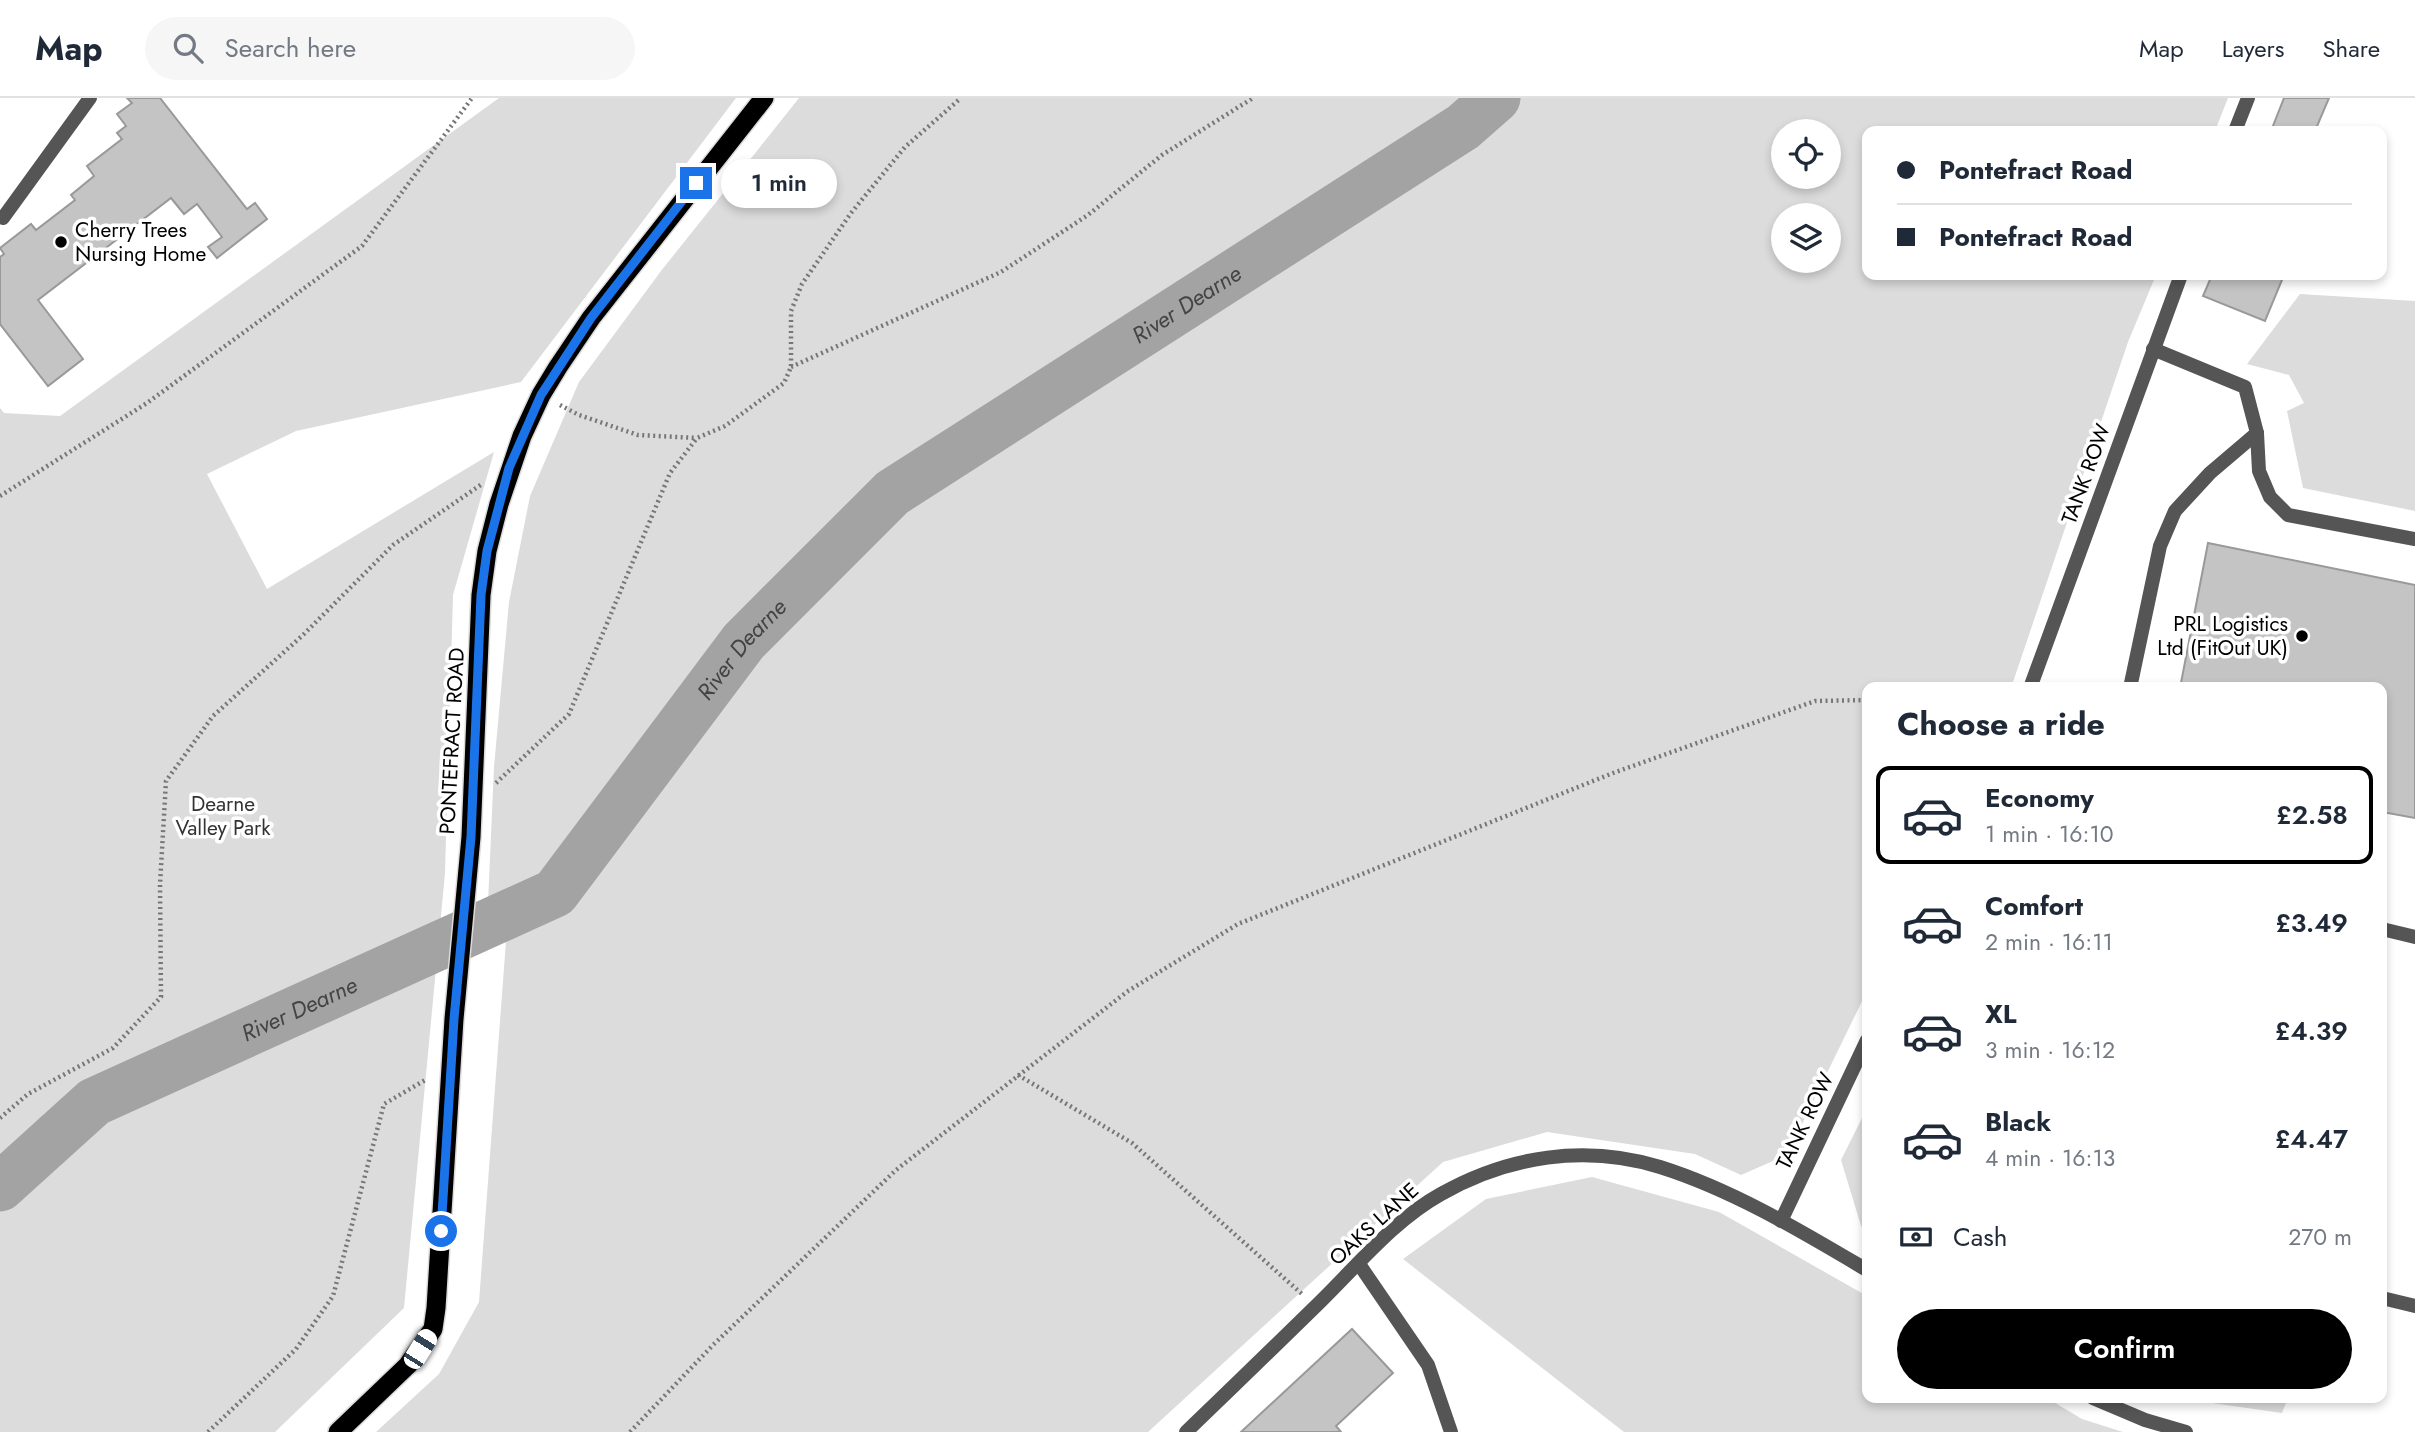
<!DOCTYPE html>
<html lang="en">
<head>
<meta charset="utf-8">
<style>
  :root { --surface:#fff; --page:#f6f6f7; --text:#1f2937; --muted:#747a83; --line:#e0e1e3; --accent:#000 }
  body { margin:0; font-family:Jost,sans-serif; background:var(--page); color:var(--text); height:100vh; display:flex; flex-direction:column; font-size:26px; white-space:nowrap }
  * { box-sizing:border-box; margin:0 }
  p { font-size:23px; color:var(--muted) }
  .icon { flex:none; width:38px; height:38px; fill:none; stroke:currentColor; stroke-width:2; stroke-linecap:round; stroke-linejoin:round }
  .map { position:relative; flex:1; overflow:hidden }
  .drawer { position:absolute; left:1862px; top:584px; width:525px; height:721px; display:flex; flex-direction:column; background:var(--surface); border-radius:14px; box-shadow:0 4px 10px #0003 }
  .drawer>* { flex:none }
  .guide { position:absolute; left:1862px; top:28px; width:525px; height:154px; border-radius:14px; box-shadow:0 4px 10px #0003; display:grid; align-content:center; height:154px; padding:0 35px; background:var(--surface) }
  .fabs { position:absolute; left:1771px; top:21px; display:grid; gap:14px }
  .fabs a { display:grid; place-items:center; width:70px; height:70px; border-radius:50%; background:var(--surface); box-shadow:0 4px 10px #0003; font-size:35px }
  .end { position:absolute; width:32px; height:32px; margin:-16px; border:9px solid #1a73e8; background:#fff; box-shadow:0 0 0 4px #fff }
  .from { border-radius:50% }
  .bubble { position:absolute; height:49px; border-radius:24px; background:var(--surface); box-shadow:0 4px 10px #0003; font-size:23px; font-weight:600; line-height:49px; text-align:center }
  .car { position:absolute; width:21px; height:42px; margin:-21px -10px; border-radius:9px; box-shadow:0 0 5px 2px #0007; background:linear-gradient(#fff 24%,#345 0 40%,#fff 0 76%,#345 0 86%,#fff 0) }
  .guide b { display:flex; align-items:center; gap:24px; height:66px; font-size:26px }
  .guide b+b { border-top:2px solid var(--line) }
  .guide i { width:18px; height:18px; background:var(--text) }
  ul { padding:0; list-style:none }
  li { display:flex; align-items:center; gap:21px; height:98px; margin:0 14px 10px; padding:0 21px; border:4px solid transparent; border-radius:14px }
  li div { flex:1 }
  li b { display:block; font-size:26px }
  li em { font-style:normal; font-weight:600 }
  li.active { border-color:var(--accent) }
  li>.icon { width:63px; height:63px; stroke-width:1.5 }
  h2 { padding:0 35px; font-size:32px; line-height:84px }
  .pay { display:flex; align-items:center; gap:18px; height:77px; padding:0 35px; font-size:26px }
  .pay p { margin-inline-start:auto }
  .cta { display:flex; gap:14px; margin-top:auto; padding:14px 35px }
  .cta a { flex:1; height:80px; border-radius:42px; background:var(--accent); color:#fff; font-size:28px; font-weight:600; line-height:80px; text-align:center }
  header { display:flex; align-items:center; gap:42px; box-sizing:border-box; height:98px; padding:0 35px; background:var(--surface); border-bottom:2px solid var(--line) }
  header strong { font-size:33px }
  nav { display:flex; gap:38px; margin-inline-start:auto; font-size:24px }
  .search { width:490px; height:63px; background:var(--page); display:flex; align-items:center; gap:18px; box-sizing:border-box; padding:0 24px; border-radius:38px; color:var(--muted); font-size:26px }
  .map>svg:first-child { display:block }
  .green { fill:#dcdcdc; fill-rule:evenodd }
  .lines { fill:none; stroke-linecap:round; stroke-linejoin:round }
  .river { stroke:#a3a3a3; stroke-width:49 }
  .building { fill:#c4c4c4; stroke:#999; stroke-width:2 }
  .trunk-casing { stroke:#dbdbdb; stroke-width:22 }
  .path { stroke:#777; stroke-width:4.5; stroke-dasharray:2 3.5; stroke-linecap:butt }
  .service { stroke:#555; stroke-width:14 }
  .minor { stroke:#555; stroke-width:14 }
  .tertiary { stroke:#555; stroke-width:14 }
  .trunk { stroke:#000; stroke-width:19 }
  .route { stroke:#1a73e8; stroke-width:9 }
  .poi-dot { fill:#000; stroke:#fff; stroke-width:2.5 }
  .labels { text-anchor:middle; stroke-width:7; stroke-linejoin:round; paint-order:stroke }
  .poi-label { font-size:21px; fill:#000; stroke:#fff; text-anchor:start }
  .street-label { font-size:21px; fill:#000; stroke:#fff }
  .park-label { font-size:21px; fill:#333; stroke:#fff }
  .water-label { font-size:23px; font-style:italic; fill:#444; stroke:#fff }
</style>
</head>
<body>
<header>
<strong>Map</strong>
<div class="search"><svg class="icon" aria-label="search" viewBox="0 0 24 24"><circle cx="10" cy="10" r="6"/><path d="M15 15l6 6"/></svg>Search here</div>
<nav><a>Map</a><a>Layers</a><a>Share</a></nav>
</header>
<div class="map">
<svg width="2415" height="1334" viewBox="0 0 2415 1334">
  <rect width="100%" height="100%" fill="#fff"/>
  <g class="green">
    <polygon points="499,0 736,0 521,284 296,333 207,376 267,491 494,354 453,497 445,775 404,1210 275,1334 0,1334 0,310 4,315 60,318"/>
    <path d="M799,0H2228L2215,33H1867V177H2156L2128,244L2011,590H1867V893L1787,1057L1741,1077L1695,1056L1547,1034L1443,1064L1148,1334H376L439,1276L479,1204L506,843L486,850L494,669L509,504L530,398L579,284L661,173ZM1829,33V79H1783V33ZM1783,117H1829V163H1783Z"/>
    <polygon points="2300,196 2415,203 2415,413 2303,390 2287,313 2304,305 2289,277 2247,266"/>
    <polygon points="1867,1010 1867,1132 1861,1128 1841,1062"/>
    <polygon points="1592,1079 1719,1114 1867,1198 1867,1300 2047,1300 2082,1321 2123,1334 1624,1334 1403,1161 1486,1101"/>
    <polygon points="2196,1300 2288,1300 2282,1315 2205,1304"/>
  </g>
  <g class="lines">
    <path class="river" id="s1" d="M0,1089L94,1004L555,795L744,543L892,395L1463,29L1496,0"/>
  </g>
  <g class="building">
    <polygon points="127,0 160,0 247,111 255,105 267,121 217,160 208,149 222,139 197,106 184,116 171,100 38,202 83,261 48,288 0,226 0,159 4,156 0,150 31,126 36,132 75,102 71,97 94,78 87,68 122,41 117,35 126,28 117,16 132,5"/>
    <polygon points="2284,0 2329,0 2315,33 2271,33"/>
    <polygon points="2212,177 2284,177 2265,223 2203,198"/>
    <polygon points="2208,445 2415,487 2415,720 2382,714 2382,590 2180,590"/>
    <polygon points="1352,1231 1393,1275 1336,1328 1341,1334 1241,1334"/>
  </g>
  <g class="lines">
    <g class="trunk-casing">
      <polyline id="trunk" points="338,1334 408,1267 433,1231 436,1210 454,921 471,739 481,497 487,453 499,406 522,338 541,297 558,269 591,220 764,0"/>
    </g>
    <g class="path">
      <polyline points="791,269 1001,174 1088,117 1162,57 1253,0"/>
      <polyline points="560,307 579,317 638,337 697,340"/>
      <polyline points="0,398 147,305 362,148 472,0"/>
      <polyline points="496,685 569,616 670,375 697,340 725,328 784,285 791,269 791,213 802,186 851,115 905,49 961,0"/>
      <polyline points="1018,977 1132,1045 1302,1196"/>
      <polyline points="0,1020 28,996 113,950 161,899 160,787 166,683 213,618 303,537 393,447 482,386"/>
      <polyline points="208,1334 296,1251 333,1198 384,1006 427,981"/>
      <polyline points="630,1334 713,1247 896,1072 1128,893 1238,826 1613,675 1815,603 1867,602"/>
    </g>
    <g class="service">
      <polyline points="3,120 90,0"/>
      <polyline points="2153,251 2245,289 2257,335 2259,373 2270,399 2288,417 2415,441"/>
      <polyline points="2130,590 2160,448 2175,413 2210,375 2257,335"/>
      <polyline points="2382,831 2415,839"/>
      <polyline points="1359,1166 1428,1267 1451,1334"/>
      <polyline points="2382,1200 2415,1208"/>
    </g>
    <g class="minor">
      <polyline points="2235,33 2248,0"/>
      <polyline points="2030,590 2181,177"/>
      <polyline points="1781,1123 1867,942"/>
    </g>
    <g class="tertiary">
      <polyline points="2093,1300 2145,1322 2186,1334"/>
      <path d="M1186,1334C1231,1291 1275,1248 1319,1205C1357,1168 1394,1122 1441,1096C1508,1058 1585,1046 1660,1069C1733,1092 1801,1133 1867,1172"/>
    </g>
    <use href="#trunk" class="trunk"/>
  </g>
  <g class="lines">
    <polyline class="route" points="441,1133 454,921 471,739 481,497 487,453 509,370 541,297 591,220 696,85"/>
  </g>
  <g class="poi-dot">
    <circle cx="61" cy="144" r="7"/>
    <circle cx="2302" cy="538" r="7"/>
  </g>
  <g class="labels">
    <g class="poi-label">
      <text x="75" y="139">Cherry Trees<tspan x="75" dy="24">Nursing Home</tspan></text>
      <text x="2288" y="533" text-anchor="end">PRL Logistics<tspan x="2288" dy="24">Ltd (FitOut UK)</tspan></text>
    </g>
    <g class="street-label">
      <text transform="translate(2086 376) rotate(-70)" y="7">TANK ROW</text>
      <text transform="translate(452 643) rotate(-87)" y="7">PONTEFRACT ROAD</text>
      <text transform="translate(1805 1023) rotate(-64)" y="7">TANK ROW</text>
      <text transform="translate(1374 1126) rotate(-42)" y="7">OAKS LANE</text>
    </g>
    <g class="park-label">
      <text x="223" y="713">Dearne<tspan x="223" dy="24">Valley Park</tspan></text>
    </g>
    <g class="water-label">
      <text dy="8" stroke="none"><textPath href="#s1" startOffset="1507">River Dearne</textPath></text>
      <text dy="8" stroke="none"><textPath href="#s1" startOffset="940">River Dearne</textPath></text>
      <text dy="8" stroke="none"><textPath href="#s1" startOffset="352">River Dearne</textPath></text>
    </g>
  </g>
</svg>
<div class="fabs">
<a><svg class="icon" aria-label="locate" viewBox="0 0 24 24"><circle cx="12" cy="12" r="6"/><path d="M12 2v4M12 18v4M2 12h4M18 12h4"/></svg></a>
<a><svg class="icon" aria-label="layers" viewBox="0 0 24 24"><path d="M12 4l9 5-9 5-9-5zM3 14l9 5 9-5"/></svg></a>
</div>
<i class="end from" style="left:441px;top:1133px"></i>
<i class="end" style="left:696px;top:85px"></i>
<div class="bubble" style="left:721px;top:61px;width:116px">1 min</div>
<i class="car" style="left:420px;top:1251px;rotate:32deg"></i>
<div class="guide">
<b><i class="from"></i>Pontefract Road</b>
<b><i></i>Pontefract Road</b>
</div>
<section class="drawer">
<h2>Choose a ride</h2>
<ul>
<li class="active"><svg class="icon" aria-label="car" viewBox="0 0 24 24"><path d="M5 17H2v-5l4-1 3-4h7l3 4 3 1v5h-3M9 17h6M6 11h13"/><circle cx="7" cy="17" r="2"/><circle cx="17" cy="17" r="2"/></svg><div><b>Economy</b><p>1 min · 16:10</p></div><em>£2.58</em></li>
<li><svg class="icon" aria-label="car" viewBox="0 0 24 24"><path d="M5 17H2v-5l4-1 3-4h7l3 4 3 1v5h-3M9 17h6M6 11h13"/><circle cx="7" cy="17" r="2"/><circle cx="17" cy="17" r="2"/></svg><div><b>Comfort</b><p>2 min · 16:11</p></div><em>£3.49</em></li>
<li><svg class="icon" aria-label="car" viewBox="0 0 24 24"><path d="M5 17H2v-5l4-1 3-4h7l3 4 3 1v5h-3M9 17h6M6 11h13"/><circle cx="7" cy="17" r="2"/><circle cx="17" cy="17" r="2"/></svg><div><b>XL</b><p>3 min · 16:12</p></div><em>£4.39</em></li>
<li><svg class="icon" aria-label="car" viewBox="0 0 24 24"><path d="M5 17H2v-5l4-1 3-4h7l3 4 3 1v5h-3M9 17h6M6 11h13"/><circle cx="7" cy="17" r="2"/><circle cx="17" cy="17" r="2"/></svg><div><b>Black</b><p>4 min · 16:13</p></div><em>£4.47</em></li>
</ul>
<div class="pay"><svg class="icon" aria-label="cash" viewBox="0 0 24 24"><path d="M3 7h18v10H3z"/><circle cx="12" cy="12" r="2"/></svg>Cash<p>270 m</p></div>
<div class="cta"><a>Confirm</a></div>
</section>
</div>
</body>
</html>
